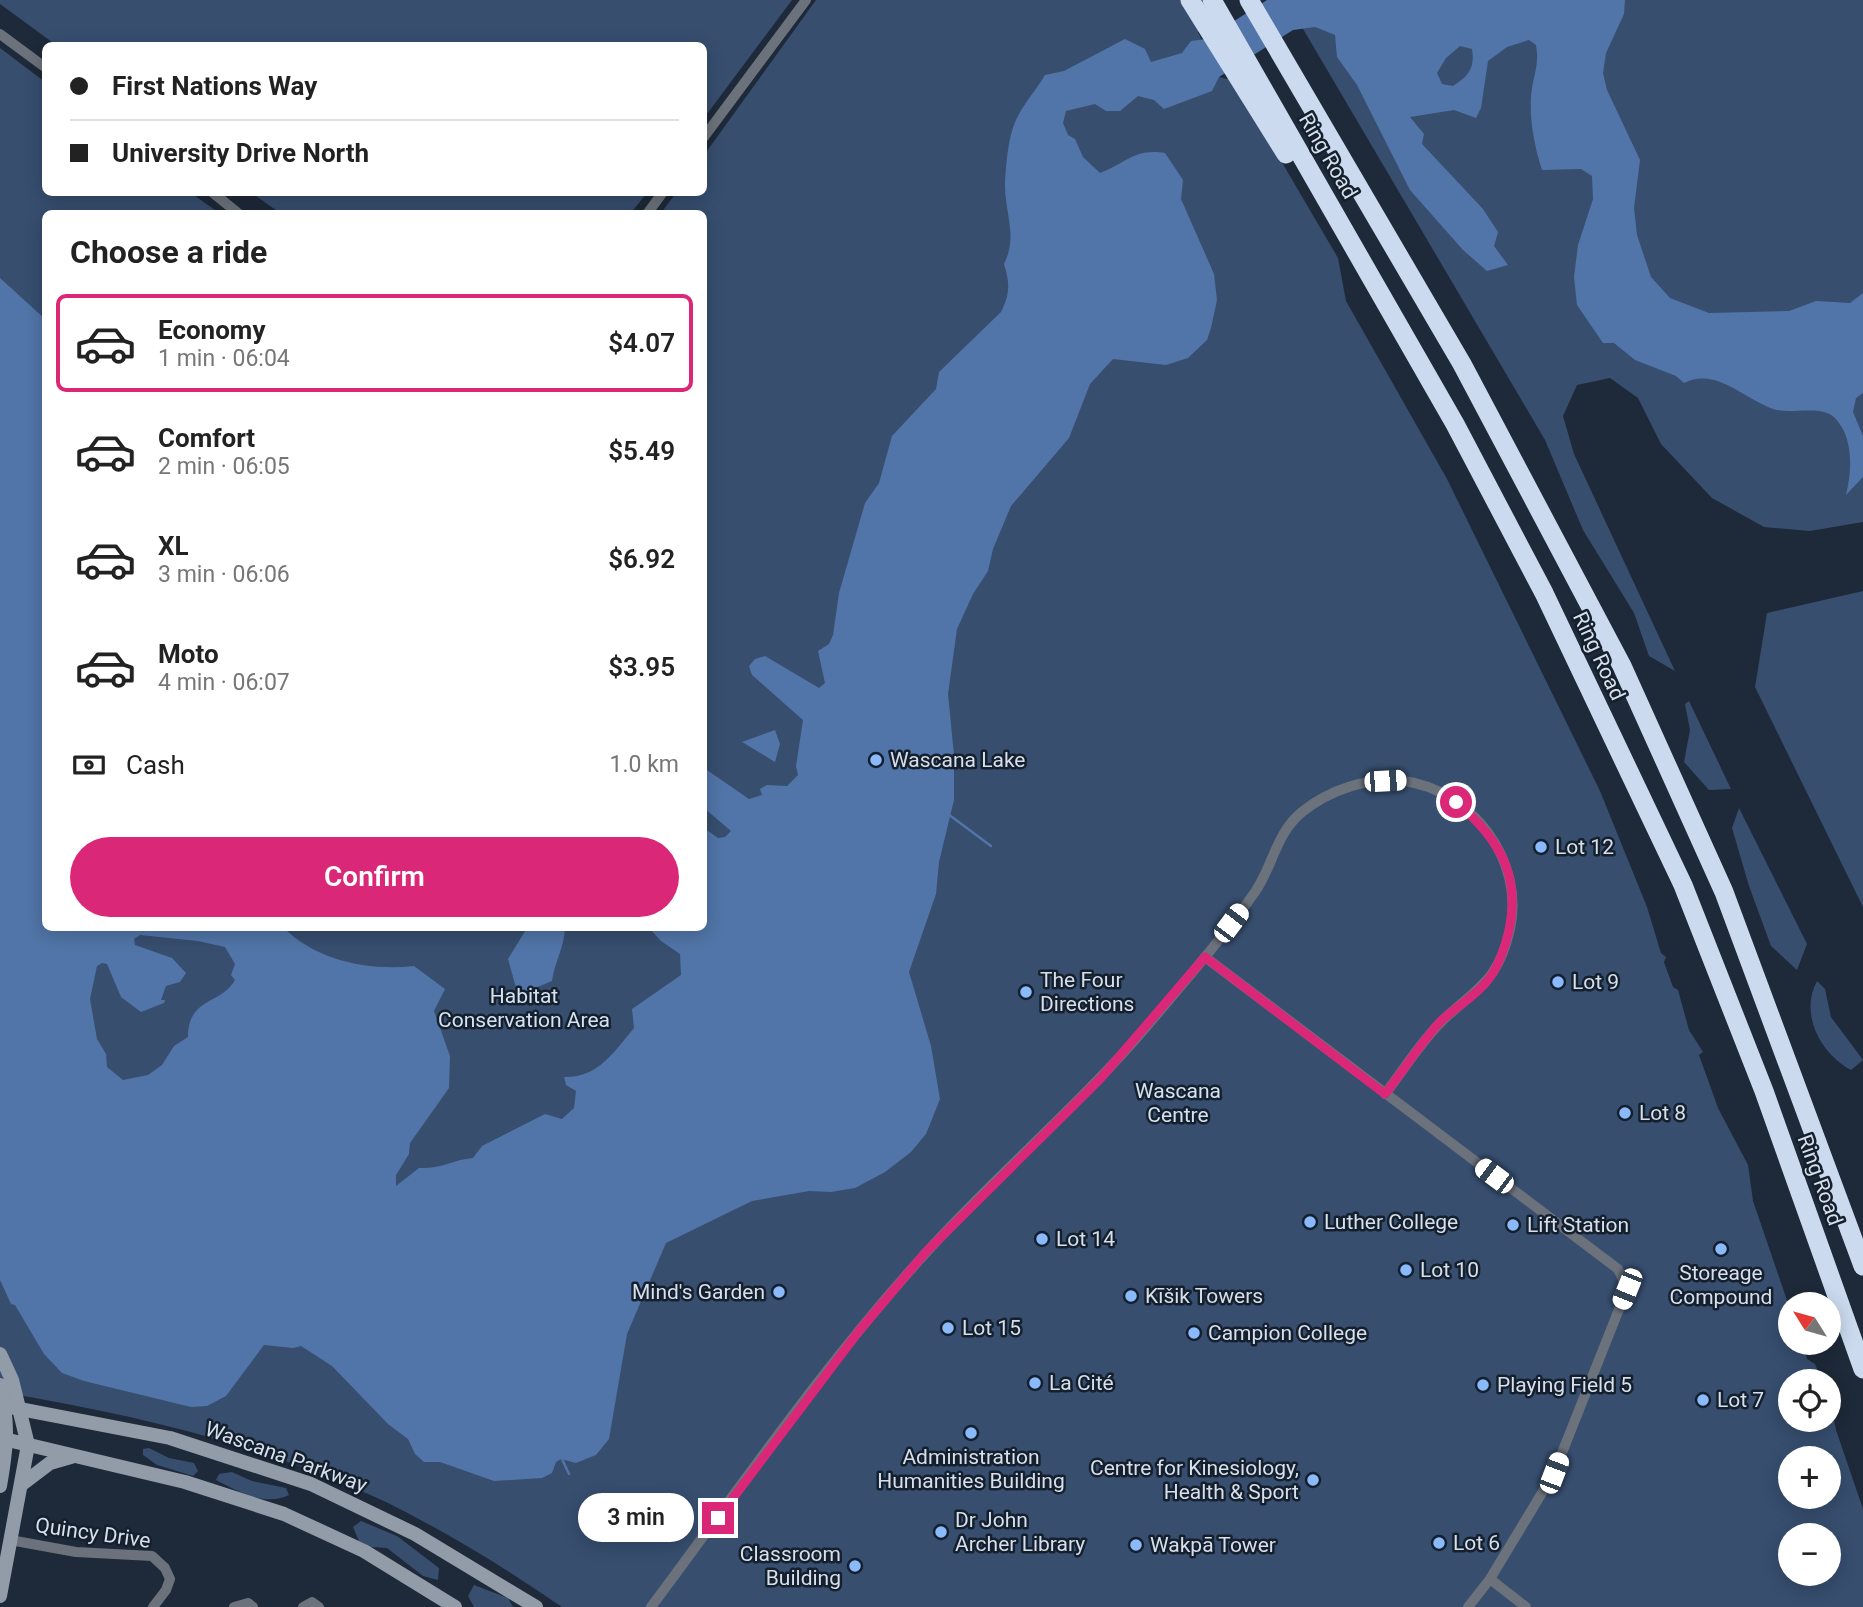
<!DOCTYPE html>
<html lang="en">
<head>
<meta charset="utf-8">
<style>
  :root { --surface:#fff; --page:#f6f6f6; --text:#222; --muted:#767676; --line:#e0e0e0; --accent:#db2777 }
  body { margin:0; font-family:Roboto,sans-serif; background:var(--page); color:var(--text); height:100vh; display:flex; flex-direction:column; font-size:26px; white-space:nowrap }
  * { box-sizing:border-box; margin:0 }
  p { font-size:23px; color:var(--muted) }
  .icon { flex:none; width:38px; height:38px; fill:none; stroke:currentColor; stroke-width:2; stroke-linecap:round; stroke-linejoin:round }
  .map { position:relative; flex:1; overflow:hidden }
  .sheet { position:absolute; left:42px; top:210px; width:665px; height:721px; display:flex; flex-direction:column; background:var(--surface); border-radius:10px; box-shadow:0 4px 18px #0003 }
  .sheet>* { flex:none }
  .top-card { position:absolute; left:42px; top:42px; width:665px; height:154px; border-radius:10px; box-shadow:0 4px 18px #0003; display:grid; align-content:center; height:154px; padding:0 28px; background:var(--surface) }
  .needle { width:46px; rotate:307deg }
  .buttons { position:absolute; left:1778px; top:1292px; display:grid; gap:14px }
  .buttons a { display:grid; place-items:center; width:63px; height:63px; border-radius:50%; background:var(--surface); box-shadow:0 4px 18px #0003; font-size:35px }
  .end { position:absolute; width:32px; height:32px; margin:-16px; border:9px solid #db2777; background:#fff; box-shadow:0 0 0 4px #fff }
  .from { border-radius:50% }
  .bubble { position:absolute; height:49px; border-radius:24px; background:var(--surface); box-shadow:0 4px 18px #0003; font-size:23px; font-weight:600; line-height:49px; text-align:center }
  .car { position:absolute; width:21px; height:42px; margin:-21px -10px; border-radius:9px; box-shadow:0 0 5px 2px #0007; background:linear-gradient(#fff 24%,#345 0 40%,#fff 0 76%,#345 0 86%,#fff 0) }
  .top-card b { display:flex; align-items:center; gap:24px; height:66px; font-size:26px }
  .top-card b+b { border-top:2px solid var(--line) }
  .top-card i { width:18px; height:18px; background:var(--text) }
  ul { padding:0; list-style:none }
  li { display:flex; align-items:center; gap:21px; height:98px; margin:0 14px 10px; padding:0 14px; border:4px solid transparent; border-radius:10px }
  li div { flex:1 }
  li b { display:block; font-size:26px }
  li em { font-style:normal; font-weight:600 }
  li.current { border-color:var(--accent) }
  li>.icon { width:63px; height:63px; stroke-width:1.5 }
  h2 { padding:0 28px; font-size:32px; line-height:84px }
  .pay { display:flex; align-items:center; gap:18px; height:77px; padding:0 28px; font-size:26px }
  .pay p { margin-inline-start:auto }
  .button { display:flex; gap:14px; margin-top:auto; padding:14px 28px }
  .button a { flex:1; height:80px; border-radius:42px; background:var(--accent); color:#fff; font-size:28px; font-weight:600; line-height:80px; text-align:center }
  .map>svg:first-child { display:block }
  .green { fill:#374e6f; fill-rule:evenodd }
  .water { fill:#5175a8; fill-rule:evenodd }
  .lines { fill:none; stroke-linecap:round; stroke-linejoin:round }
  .stream { stroke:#5175a8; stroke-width:2.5 }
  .street { stroke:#6c727b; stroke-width:10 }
  .secondary { stroke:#929ca9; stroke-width:14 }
  .highway { stroke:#cbdaef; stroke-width:19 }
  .route { stroke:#db2777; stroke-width:9 }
  .poi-dot { fill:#8abafc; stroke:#15202f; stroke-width:2.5 }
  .labels { text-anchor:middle; stroke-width:5; stroke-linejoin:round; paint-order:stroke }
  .street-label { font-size:21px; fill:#d7dfea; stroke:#15202f }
  .poi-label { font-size:21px; fill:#d7dfea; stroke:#15202f; text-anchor:start }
  .park-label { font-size:21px; fill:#d6e1f0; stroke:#15202f }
</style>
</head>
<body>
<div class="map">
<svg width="1863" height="1607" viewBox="0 0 1863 1607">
  <rect width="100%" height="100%" fill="#1e2939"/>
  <g class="green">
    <polygon points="0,0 792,0 704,118 704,46 56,45 0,4"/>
    <path d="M816,0H1184L1203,28L1198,32L1219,77L1227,79L1232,77L1338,258L1346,301L1447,479L1600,791L1647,907L1661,953L1666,957L1664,962L1673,987L1678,990L1689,1030L1703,1052L1699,1055L1718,1108L1748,1165L1753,1201L1790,1309V1342H1802L1807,1359L1815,1364L1822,1381H1790V1419H1829L1830,1400L1836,1430L1863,1509V1607H562C507,1569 448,1533 388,1503C267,1445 132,1414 0,1392V48L45,82L46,192L191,193L219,213L46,214V928H704V214L661,213L676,193L704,192V155ZM1790,1458H1829V1496H1790ZM1790,1535H1829V1573H1790Z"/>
    <polygon points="1286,0 1863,0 1863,522 1810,531 1764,527 1712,498 1661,444 1638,398 1610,378 1577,385 1563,416 1574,454 1675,671 1649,656 1634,613 1583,530 1545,440"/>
    <polygon points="252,193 647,193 630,214 280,213"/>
    <polygon points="1863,591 1863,907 1755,687 1767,613"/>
    <polygon points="1689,701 1731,789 1709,790 1684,762 1690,730 1685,704"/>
    <polygon points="1739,808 1807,944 1797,970 1771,946 1749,886 1732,828"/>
    <path d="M1817,981L1825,989L1831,1017L1863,1060L1851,1070C1821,1054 1799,1014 1817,981Z"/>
    <polygon points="149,1448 169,1458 194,1463 198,1471 193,1476 157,1465 143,1455 143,1449"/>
    <path d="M232,1472L252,1481L286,1488L289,1495C265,1507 237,1491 216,1480L219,1474Z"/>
    <polygon points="361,1521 397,1536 439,1568 438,1580 423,1576 387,1548 371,1547 359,1541 353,1527"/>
    <polygon points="474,1585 508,1598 513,1607 474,1607 468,1596"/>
  </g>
  <g class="water">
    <path d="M1267,0H1625L1624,14L1606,53L1603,73L1607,90L1640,160L1634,208L1637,235L1651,277L1670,298L1709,313L1789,311L1816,301L1850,303L1863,293V393L1856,398L1853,412L1863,436V477L1846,495C1852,471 1854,438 1835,418C1822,404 1790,415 1773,409C1744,399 1716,367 1684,383L1676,376L1635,360L1614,343H1603L1577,305L1574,277L1578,245L1593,199L1592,176L1581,169L1542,170C1534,145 1528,114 1532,88C1535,71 1539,63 1536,45L1529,40L1507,47L1488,61L1481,108L1476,118L1454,110L1410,117L1424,134L1422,144L1483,209L1498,232L1494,246L1508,265L1487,271L1463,250L1410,190L1357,85L1337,57L1335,35L1315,27L1293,30L1219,77L1212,91L1164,109L1154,100L1138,96L1120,111H1106L1095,104L1066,111L1063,123L1068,135L1075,139L1083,157L1100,173C1127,163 1134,148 1165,153L1183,180L1181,199L1214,274L1217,300L1211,328L1207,340L1188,358L1166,365L1113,359L1090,384L1069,438L1011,506L993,549L988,571L973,594L957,629L948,694L954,755V800L939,862L936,894L909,972L931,1046L940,1099L926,1134L911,1152L885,1172L855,1188L831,1192L809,1191L752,1201L666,1243L627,1334L609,1439L596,1455L576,1463L561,1459L556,1462L552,1473L542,1478L494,1481L440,1462H424L415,1454L408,1439L388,1424L332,1366L301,1346L293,1348L264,1345L226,1396L207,1406L191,1407L84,1381L62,1373L44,1354L15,1305L11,1304L0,1280V278L45,319L46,928H284C317,961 369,971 414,966L445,989L434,1011L450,1056L449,1088L410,1143L409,1154L396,1175V1186L419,1168C442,1169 452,1160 473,1158L482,1146L545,1114L562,1119L574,1108L576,1091L566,1085L564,1077C598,1078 614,1052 634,1028L632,1009L681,975L680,954L661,941L649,928H704V828L718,838L725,837L731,831L704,808V768L749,799L762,795L760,789L767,785L787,786L798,775L796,766L803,720L752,675L749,666L755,659L765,656L819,688L825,683L818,651L829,644L833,635L839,593L865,503L879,483L892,436L936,389L939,372L1001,312C1010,294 1010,283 1004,264C1018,236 1005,214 1005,185C1006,164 1008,134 1018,116C1025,102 1037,89 1045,75L1064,71L1125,39L1145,49L1151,62L1182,53L1191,41L1206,39ZM1460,46L1472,49C1475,68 1469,76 1453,86L1442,84L1437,73L1446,58ZM140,935L198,941L225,947L235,964L231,975L235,980C221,1005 188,997 188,1037L174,1046L162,1065L148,1075L123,1080L107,1067L106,1054L97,1039L90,999L97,966L102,963L107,964L121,997L141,1012L164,1003L165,1000H161L166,986L180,982L186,973L172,958L135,945L134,939Z"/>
    <polygon points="775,730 780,744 775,762 742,742"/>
    <path d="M527,928H565C564,948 555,961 552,981L518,995L508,959Z"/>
  </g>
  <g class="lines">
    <g class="stream">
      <polyline points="948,814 991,846"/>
      <polyline points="562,1459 569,1474"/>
    </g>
    <g class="street">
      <polyline points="0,34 46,68"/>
      <polyline points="704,137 806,0"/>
      <polyline points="212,192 239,214"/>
      <polyline points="647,214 663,192"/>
      <polyline points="1205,957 1618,1269 1627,1289 1554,1473 1490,1579 1468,1607"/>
      <polyline points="10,1540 76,1552 152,1556 165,1568 170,1579 166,1590 153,1607"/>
      <polyline points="1490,1579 1526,1607"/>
      <polyline points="234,1607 248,1603 253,1607"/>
      <polyline points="303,1607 312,1602 319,1607"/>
      <path d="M651,1607C740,1488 824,1365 924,1255C995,1176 1078,1107 1147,1026C1184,982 1222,939 1255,892C1273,866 1276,833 1302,812C1329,790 1370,776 1404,781C1472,790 1525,861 1510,929C1498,982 1478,987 1443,1020C1421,1041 1403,1071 1385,1094"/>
    </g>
    <g class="secondary">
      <polyline points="0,1354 12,1380 28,1445 0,1596"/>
      <path d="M0,1385C9,1424 7,1446 0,1486"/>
      <polyline points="0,1405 170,1438 311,1484 415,1534 536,1607"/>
      <polyline points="0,1438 185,1482 284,1514 364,1551 455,1607"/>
      <polyline points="21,1485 50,1463 71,1457"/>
    </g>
    <g class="highway">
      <polyline points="1190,0 1286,154"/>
      <polyline points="1212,0 1455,424 1544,593 1683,885 1764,1091 1863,1369"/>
      <polyline points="1249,0 1462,364 1622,666 1724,892 1863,1266"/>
    </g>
  </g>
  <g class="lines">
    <path class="route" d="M718,1518L859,1331L925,1253L1100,1079L1205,957L1385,1094C1403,1071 1420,1044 1440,1022C1455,1007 1475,997 1488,980C1497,969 1502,955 1506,942C1524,880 1502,841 1456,802"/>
  </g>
  <g class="poi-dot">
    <circle cx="876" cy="760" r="7"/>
    <circle cx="1541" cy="847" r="7"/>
    <circle cx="1558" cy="982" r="7"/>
    <circle cx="1026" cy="992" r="7"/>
    <circle cx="1625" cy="1113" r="7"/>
    <circle cx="1310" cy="1222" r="7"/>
    <circle cx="1513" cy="1225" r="7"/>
    <circle cx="1042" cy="1239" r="7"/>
    <circle cx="1721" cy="1249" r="7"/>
    <circle cx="1406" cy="1270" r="7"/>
    <circle cx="779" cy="1292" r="7"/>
    <circle cx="1131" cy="1296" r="7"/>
    <circle cx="948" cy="1328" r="7"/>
    <circle cx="1194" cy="1333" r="7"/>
    <circle cx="1035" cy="1383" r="7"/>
    <circle cx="1483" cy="1385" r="7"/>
    <circle cx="1703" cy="1400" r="7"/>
    <circle cx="971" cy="1433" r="7"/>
    <circle cx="1313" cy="1480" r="7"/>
    <circle cx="941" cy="1532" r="7"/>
    <circle cx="1439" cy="1543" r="7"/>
    <circle cx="1136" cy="1545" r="7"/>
    <circle cx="855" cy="1566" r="7"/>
  </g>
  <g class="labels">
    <g class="street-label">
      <text transform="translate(1328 156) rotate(60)" y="7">Ring Road</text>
      <text transform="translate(1599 656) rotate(65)" y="7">Ring Road</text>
      <text transform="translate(1820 1180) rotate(70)" y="7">Ring Road</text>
      <text transform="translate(286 1457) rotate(20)" y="7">Wascana Parkway</text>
      <text transform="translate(93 1533) rotate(8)" y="7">Quincy Drive</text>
    </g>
    <g class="poi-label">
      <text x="890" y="767">Wascana Lake</text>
      <text x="1555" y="854">Lot 12</text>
      <text x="1040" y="987">The Four<tspan x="1040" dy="24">Directions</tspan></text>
      <text x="1572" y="989">Lot 9</text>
      <text x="1639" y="1120">Lot 8</text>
      <text x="1324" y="1229">Luther College</text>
      <text x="1527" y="1232">Lift Station</text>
      <text x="1056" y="1246">Lot 14</text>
      <text x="1420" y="1277">Lot 10</text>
      <text x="1721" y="1280" text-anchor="middle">Storeage<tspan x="1721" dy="24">Compound</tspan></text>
      <text x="765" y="1299" text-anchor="end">Mind's Garden</text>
      <text x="1145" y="1303">Kīšik Towers</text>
      <text x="962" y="1335">Lot 15</text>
      <text x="1208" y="1340">Campion College</text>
      <text x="1049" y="1390">La Cité</text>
      <text x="1497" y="1392">Playing Field 5</text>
      <text x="1717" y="1407">Lot 7</text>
      <text x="971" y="1464" text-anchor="middle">Administration<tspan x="971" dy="24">Humanities Building</tspan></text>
      <text x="1299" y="1475" text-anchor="end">Centre for Kinesiology,<tspan x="1299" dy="24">Health &amp; Sport</tspan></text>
      <text x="955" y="1527">Dr John<tspan x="955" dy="24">Archer Library</tspan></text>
      <text x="1453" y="1550">Lot 6</text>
      <text x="1150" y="1552">Wakpā Tower</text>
      <text x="841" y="1561" text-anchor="end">Classroom<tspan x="841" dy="24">Building</tspan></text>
    </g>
    <g class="park-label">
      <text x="524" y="1003">Habitat<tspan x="524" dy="24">Conservation Area</tspan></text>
      <text x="1178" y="1098">Wascana<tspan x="1178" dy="24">Centre</tspan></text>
    </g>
  </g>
</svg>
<div class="buttons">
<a><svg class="needle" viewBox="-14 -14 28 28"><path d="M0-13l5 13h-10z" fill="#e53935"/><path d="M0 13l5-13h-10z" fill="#767676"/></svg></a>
<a><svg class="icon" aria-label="locate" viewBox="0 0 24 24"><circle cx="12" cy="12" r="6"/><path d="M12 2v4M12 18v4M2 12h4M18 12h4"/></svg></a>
<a>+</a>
<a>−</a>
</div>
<i class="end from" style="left:1456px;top:802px"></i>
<i class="end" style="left:718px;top:1518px"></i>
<div class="bubble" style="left:578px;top:1493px;width:116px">3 min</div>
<i class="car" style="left:1385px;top:781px;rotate:87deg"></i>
<i class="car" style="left:1231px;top:923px;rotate:37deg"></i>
<i class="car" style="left:1494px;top:1176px;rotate:307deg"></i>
<i class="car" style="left:1627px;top:1289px;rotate:202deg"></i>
<i class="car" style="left:1554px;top:1473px;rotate:21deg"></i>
<div class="top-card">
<b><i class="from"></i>First Nations Way</b>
<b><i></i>University Drive North</b>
</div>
<section class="sheet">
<h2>Choose a ride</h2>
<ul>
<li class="current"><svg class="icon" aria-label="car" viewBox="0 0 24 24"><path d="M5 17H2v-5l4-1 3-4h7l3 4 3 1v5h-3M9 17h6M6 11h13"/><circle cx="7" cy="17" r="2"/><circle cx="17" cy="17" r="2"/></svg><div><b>Economy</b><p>1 min · 06:04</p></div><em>$4.07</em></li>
<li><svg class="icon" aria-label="car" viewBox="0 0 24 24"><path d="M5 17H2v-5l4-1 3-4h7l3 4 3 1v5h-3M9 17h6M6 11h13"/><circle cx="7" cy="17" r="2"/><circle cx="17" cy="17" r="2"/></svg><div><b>Comfort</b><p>2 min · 06:05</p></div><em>$5.49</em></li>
<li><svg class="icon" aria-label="car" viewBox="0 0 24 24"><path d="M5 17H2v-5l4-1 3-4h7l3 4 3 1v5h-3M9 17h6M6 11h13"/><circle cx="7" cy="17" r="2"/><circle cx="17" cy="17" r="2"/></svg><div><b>XL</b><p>3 min · 06:06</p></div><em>$6.92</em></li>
<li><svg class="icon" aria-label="car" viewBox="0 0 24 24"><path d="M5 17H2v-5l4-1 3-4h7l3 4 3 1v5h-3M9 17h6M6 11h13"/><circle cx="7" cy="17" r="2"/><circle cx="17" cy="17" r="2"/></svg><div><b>Moto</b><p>4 min · 06:07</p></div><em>$3.95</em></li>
</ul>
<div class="pay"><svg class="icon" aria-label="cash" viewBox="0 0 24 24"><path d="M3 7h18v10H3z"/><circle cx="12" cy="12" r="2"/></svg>Cash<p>1.0 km</p></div>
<div class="button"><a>Confirm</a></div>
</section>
</div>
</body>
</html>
